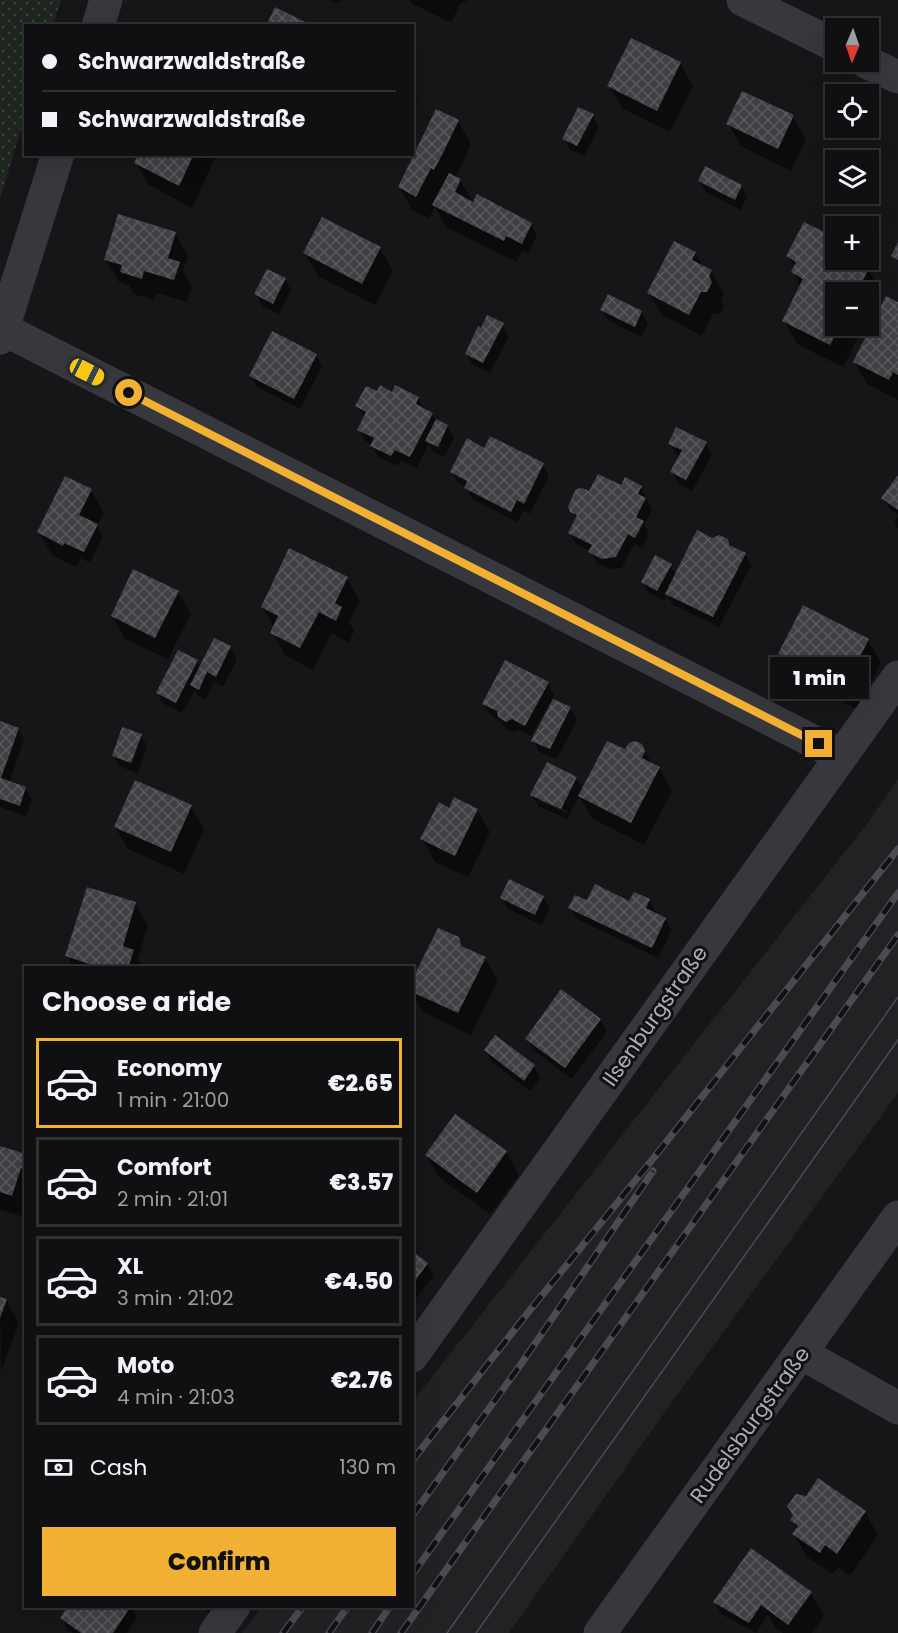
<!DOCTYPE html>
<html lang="en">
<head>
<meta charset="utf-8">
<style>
  :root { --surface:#101012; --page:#19191b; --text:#f1f3f6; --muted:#9c9d9f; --line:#303032; --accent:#f2b134 }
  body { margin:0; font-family:Poppins,sans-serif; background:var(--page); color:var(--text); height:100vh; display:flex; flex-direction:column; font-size:22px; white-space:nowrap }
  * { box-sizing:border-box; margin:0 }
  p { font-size:20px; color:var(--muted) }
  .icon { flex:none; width:33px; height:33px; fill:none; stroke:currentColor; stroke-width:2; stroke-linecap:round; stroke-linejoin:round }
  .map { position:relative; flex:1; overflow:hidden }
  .details { position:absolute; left:24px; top:966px; width:390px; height:642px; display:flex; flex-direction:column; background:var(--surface); border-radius:0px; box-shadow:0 6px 24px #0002,0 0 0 2px var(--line) }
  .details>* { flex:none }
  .banner { position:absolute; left:24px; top:24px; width:390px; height:132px; border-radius:0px; box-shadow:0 6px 24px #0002,0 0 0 2px var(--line); display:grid; align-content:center; height:132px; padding:0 18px; background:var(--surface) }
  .needle { width:39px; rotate:182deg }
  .fabs { position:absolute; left:825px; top:18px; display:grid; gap:12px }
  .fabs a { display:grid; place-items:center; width:54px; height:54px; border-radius:0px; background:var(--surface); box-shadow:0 6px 24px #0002,0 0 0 2px var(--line); font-size:30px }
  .end { position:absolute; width:27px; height:27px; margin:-14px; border:8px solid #f2b134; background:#111; box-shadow:0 0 0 3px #111 }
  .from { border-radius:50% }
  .bubble { position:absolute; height:42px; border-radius:0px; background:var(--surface); box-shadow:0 6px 24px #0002,0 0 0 2px var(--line); font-size:20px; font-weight:800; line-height:42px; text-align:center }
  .car { position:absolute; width:18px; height:36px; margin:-18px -9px; border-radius:8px; box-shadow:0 0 4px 2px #0007; background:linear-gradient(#f5c518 24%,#345 0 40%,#f5c518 0 76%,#345 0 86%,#f5c518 0) }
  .banner b { display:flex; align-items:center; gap:21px; height:57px; font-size:22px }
  .banner b+b { border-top:2px solid var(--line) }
  .banner i { width:15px; height:15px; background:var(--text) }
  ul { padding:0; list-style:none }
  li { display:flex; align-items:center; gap:18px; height:90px; margin:0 12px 9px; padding:0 6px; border:3px solid var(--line); border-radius:0px }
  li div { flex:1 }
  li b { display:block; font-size:22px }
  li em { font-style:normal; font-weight:800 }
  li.current { border-color:var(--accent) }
  li>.icon { width:54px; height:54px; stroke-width:1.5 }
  h2 { padding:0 18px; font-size:27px; line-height:72px }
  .pay { display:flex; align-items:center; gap:15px; height:66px; padding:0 18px; font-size:22px }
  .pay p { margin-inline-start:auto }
  .button { display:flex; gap:12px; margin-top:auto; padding:12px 18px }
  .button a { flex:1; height:69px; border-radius:0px; background:var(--accent); color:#111; font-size:24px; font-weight:800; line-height:69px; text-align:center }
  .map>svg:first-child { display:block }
  .built { fill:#222225 }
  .grass { fill:url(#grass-dots) }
  .shadow { fill:#0007; fill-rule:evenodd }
  .building { fill:url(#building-cross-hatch) }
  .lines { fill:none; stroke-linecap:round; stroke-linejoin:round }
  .minor { stroke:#37383d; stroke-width:33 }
  .tram { stroke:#4a4c52; stroke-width:1.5 }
  .rail-casing { stroke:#4a4c52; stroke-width:7 }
  .rail { stroke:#111113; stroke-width:4.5; stroke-dasharray:14; stroke-linecap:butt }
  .route { stroke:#f2b134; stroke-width:8 }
  .labels { text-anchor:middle; stroke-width:6; stroke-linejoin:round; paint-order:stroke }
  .street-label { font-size:21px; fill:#a8adb8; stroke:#111113 }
</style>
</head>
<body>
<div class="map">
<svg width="898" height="1633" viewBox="0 0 898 1633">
  <defs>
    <pattern id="grass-dots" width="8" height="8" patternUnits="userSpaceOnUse" patternTransform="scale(1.5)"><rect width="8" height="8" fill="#1e261f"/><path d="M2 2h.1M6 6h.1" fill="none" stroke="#3c433d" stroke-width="1.8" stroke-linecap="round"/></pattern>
    <pattern id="building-cross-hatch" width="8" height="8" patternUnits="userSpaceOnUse" patternTransform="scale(1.5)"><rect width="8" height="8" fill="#404145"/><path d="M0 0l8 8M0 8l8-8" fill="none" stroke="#595a5e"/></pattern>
  </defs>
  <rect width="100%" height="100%" fill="#161618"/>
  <polygon class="built" points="898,779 898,1093 662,1416 509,1633 242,1633 262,1607 412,1606 413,1401 866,825"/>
  <polygon class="grass" points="0,0 61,0 53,25 26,26 25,116 0,199"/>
  <g class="shadow">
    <polygon points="329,0 341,0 338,4"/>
    <polygon points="409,0 468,0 460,4 451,23 411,3"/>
    <polygon points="680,63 693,86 670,132 622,108 609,86"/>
    <polygon points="412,89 417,96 412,116"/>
    <polygon points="593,116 599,127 584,156 570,150 564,139"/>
    <polygon points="793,117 806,139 791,171 741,146 728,124"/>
    <polygon points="458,121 471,144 455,178 460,180 474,204 531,224 537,236 528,254 522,251 517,262 446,227 435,207 429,218 412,210 399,187"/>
    <polygon points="140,154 217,154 192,208 149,185 136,163"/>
    <polygon points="699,181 741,186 747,197 741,210 706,192"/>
    <polygon points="175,233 188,256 183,271 192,286 187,302 157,293 154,300 134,294 129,285 119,282 105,259"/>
    <polygon points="380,248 393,271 375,305 318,276 305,253"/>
    <polygon points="695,253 704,268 711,271 724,294 721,300 724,306 720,314 713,314 702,336 662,315 649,293"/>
    <polygon points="788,256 855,260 857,264 868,269 881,292 868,317 868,292 836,292 836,326 864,326 843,367 797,344 784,321 801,287 793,272 795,268"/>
    <polygon points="285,279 291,290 279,314 262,306 256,294"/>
    <polygon points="898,304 898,400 867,384 854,362"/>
    <polygon points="602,310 641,312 648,324 641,337 609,321"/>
    <polygon points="502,325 509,336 490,373 473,365 466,354"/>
    <polygon points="316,355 322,366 300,409 257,387 250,376"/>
    <polygon points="377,393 418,398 425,410 432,414 436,421 447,426 454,438 444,457 433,452 429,444 417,468 401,460 398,466 378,457 372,445 365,441 359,430 364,417 357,406"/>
    <polygon points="706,443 712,455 692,491 679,484 672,472 680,457 676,455 670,444"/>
    <polygon points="484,450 543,465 549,476 530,514 524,510 517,522 472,499 466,487 458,483 452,472"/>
    <polygon points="898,477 898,515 890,509 883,498"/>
    <polygon points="622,487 641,487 652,510 644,525 649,533 642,548 634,544 622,568 609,569 597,563 590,551 576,544 570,533 576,519 572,511 590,493"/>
    <polygon points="91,490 104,513 97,526 103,536 90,563 81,558 76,567 52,555 39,532"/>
    <polygon points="898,517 898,529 894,522"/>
    <polygon points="712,540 727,540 731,548 745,554 751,566 719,627 673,605 667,595 664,601 649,593 643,582 671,566 676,575"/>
    <polygon points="347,579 360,601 349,622 354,631 349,643 332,633 313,670 285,655 272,632 274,627 262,606"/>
    <polygon points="178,592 191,614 168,659 125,639 112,616"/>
    <polygon points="868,640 881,663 857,709 793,676 780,653"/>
    <polygon points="230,647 237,659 223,687 214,682 205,700 198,696 195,690 182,713 164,704 157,693 197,661 201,667"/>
    <polygon points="548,683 554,695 551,700 570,709 577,720 557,759 539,752 533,741 552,705 549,704 531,736 519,730 514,732 506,729 501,721 490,715 484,704"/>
    <polygon points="0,723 18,729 24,740 9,783 25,788 32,799 26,816 0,807"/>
    <polygon points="141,735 147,746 138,773 120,767 113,756"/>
    <path d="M641,745L653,765L659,768L672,791L644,845L593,819L579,796L567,819L538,806L532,795L576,778L583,790L626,751ZM539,797L568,811L567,813L539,801Z"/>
    <polygon points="191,806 204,829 184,874 128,849 115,827"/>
    <polygon points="450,810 477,810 490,832 468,877 435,862 422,839"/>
    <polygon points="543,897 550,909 541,925 508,909 502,898"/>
    <polygon points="649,900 656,912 655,914 665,919 672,930 658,958 577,919 570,908 588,902 630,903"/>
    <polygon points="135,904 148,926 138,959 143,968 74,968 67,956"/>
    <polygon points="457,938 463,949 485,958 498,981 471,1035 423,1012 412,994 412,983"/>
    <polygon points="600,1020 607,1031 572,1079 533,1050 526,1039"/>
    <polygon points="486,1051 534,1066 540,1078 530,1091 492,1062"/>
    <polygon points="0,1148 26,1156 25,1217 0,1210"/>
    <polygon points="506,1152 519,1175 490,1214 440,1178 427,1156"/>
    <polygon points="412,1253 427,1264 434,1275 412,1304"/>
    <polygon points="0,1298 6,1300 19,1323 1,1371"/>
    <polygon points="819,1480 865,1512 878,1535 850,1576 838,1567 833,1574 807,1557 794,1534 797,1530 792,1520"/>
    <polygon points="811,1593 824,1616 812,1633 783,1633 775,1627 768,1615 756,1633 721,1614 715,1602"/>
    <polygon points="70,1606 131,1606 137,1617 127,1633 73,1633 68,1630 62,1618"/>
    <polygon points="205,1606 231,1606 211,1617"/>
  </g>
  <g class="building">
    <polygon points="275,7 313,26 266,26"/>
    <polygon points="631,38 681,62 657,111 607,86"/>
    <polygon points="742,91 794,115 778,149 726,124"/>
    <polygon points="578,107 594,114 577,146 562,139"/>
    <polygon points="436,109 459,120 443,153 434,170 431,168 416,197 398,187"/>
    <polygon points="138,154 194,154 179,186 134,163"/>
    <polygon points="705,166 742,185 735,200 698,181"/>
    <polygon points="449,173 461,179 455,192 473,202 477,194 532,223 522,244 506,236 504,241 432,205"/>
    <polygon points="118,214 176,232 168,258 180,262 174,280 144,271 142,279 120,272 122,265 104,260"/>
    <polygon points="322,217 381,247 362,284 303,253"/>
    <polygon points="804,222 836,238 836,260 852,260 869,268 857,292 836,292 836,326 840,326 830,345 782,321 803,279 791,272 796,262 786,256"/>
    <polygon points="674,241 696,252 692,260 712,270 709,276 712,282 707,292 701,292 689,315 647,293"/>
    <polygon points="898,242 898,260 891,256"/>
    <polygon points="267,269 286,278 273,304 254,294"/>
    <polygon points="608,294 642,311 635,327 600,310"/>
    <polygon points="886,296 898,302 898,375 893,372 889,380 853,362"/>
    <polygon points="487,315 504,323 483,363 465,354 478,326 481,328"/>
    <polygon points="272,331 317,354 294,399 249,376"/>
    <polygon points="380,385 392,392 395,385 419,397 416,404 433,413 410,457 395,450 391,456 370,446 374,438 357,430 366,412 355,406 366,386 377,391"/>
    <polygon points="436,419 448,425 438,447 425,441"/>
    <polygon points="676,427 707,442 686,480 670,472 682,450 668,444"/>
    <polygon points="490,436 544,463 524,504 517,500 511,512 464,488 467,481 450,472 467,438 484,448"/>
    <polygon points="598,474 621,485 625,477 642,486 638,494 646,498 636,517 644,521 635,538 628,534 616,557 602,559 588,552 592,545 568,533 577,515 570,512 568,506 576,489 582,488 589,491"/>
    <polygon points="898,475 898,510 881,498"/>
    <polygon points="65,476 92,489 79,515 98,524 84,552 64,543 63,546 37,532"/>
    <polygon points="697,530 712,538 719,535 728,539 729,545 746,553 713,617 665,594"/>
    <polygon points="289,548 348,577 335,603 342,607 336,621 319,612 300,648 270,633 278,616 261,607"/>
    <polygon points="655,555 672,564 657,591 641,582"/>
    <polygon points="133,569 179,591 155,638 111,616"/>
    <polygon points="803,605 869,639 844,687 778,654"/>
    <polygon points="214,638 231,646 216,677 207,672 199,690 190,685"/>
    <polygon points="178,650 198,660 176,703 156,693"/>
    <polygon points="505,660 549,682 525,726 512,719 506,722 498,717 497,711 482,704"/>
    <polygon points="553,699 571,707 550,749 531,741"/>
    <polygon points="0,721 19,728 1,778 26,787 20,806 0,799"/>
    <polygon points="122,727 142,734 131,763 112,756"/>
    <polygon points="607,741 625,749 629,743 635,741 642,744 645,751 642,758 660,767 631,823 578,796"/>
    <polygon points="547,762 577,777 561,809 530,795"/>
    <polygon points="135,780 192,805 171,852 114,827"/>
    <polygon points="454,797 478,809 455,856 420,839 439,802 449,808"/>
    <polygon points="509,879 544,896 535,915 500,898"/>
    <polygon points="595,884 629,901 634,892 650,899 646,908 666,918 652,948 568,908 575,895 587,900"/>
    <polygon points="87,887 136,902 123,946 134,950 128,968 102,968 65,956"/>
    <polygon points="438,928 459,937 461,946 486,957 458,1013 412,992 412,980"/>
    <polygon points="561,989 601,1019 565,1068 525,1039"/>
    <polygon points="495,1035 535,1065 524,1081 484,1050"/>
    <polygon points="455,1114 507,1151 477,1193 425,1155"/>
    <polygon points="0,1146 26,1154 26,1170 21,1168 12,1196 0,1192"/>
    <polygon points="412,1251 428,1263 412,1285"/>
    <polygon points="0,1297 7,1299 0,1318"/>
    <polygon points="818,1478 866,1511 837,1554 825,1545 820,1553 792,1534 798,1526 790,1520 793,1515 787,1506 796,1494 806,1496"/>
    <polygon points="751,1548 812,1592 788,1625 761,1605 749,1623 713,1602"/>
    <polygon points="68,1606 131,1606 113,1633 81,1633 60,1618"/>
  </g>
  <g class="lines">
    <g class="minor">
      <polyline points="743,0 836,46"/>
      <polyline points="98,26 106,0"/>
      <polyline points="866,62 898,77"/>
      <polyline points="3,329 840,755"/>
      <polyline points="0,338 58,154"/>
      <polyline points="801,1353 898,1408"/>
      <polyline points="412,1356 898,677"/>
      <polyline points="215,1633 234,1606"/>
      <polyline points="600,1633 898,1217"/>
    </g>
    <g class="tram">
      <polyline points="447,1633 898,997"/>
      <polyline points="476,1633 898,1040"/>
    </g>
    <g class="rail-casing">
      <g id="rail">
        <polyline points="412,1461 526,1315 652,1160 898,849"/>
        <polyline points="412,1516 521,1364 653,1171"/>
        <polyline points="412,1575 898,893"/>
        <polyline points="283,1633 303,1606"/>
        <polyline points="329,1633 348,1606"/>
        <polyline points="372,1633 390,1606"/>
        <polyline points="401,1633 898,935"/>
      </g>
    </g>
    <use href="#rail" class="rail"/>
  </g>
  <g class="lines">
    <polyline class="route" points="129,393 819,744"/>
  </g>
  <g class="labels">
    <g class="street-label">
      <text transform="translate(655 1016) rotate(-55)" y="7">Ilsenburgstraße</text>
      <text transform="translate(750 1425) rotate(-54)" y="7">Rudelsburgstraße</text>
    </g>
  </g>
</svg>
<div class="fabs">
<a><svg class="needle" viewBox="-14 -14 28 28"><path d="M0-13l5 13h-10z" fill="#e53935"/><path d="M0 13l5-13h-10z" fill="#9c9d9f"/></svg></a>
<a><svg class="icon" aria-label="locate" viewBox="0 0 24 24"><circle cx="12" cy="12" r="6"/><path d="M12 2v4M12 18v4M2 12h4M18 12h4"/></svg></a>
<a><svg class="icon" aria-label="layers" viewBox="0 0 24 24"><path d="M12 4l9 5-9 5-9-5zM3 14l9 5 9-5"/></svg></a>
<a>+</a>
<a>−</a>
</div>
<i class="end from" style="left:129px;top:393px"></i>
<i class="end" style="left:819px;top:744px"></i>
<div class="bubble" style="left:770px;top:657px;width:99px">1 min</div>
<i class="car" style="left:87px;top:372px;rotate:117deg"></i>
<div class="banner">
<b><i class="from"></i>Schwarzwaldstraße</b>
<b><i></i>Schwarzwaldstraße</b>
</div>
<section class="details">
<h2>Choose a ride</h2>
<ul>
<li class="current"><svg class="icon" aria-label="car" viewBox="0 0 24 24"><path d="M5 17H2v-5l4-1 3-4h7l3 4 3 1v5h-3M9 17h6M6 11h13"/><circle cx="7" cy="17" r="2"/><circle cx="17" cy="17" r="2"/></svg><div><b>Economy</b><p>1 min · 21:00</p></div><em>€2.65</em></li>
<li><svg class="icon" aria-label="car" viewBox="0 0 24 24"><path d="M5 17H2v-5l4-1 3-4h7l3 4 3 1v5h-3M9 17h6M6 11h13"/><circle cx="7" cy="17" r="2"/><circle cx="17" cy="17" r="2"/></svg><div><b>Comfort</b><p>2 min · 21:01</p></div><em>€3.57</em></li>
<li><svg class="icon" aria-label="car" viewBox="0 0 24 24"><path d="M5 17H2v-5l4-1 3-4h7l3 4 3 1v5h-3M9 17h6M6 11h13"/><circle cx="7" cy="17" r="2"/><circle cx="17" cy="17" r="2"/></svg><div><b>XL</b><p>3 min · 21:02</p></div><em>€4.50</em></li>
<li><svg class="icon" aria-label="car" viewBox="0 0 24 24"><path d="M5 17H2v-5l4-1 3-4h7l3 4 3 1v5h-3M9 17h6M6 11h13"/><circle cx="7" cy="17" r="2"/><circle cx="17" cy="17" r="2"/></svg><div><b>Moto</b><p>4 min · 21:03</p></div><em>€2.76</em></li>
</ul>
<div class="pay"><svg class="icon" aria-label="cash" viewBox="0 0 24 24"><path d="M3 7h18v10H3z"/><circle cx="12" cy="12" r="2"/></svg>Cash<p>130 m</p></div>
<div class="button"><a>Confirm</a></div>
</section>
</div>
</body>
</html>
